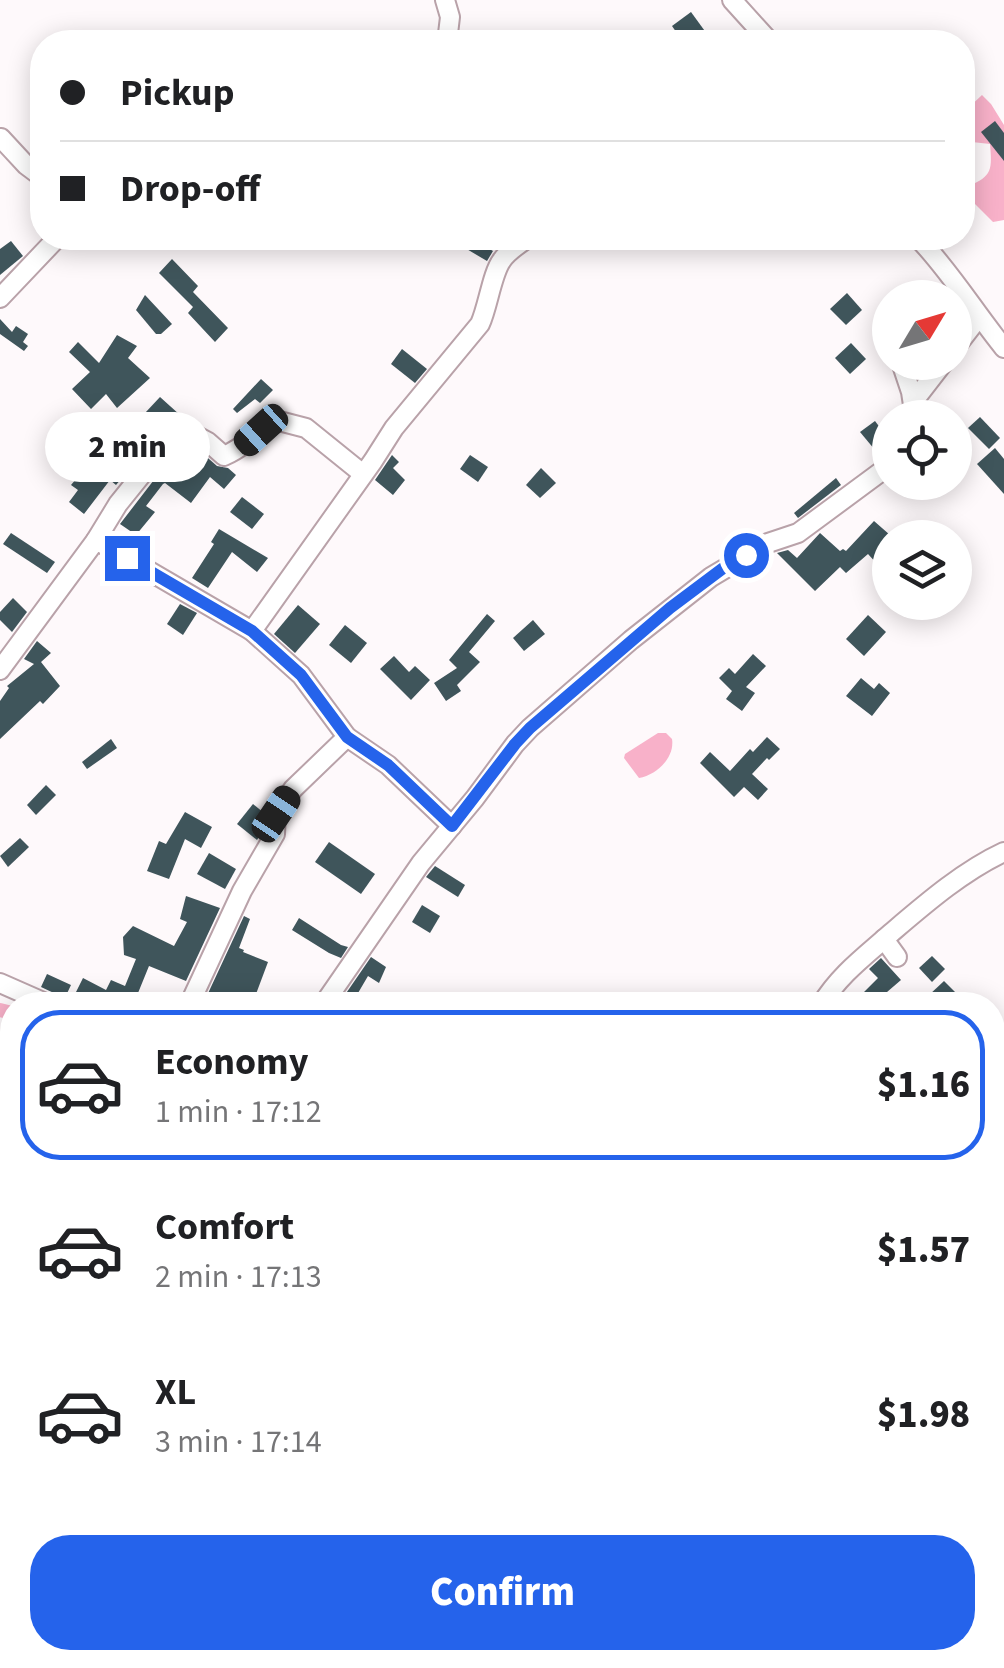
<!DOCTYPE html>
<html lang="en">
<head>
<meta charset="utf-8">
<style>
  :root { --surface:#fff; --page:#f6f6f6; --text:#202124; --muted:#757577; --line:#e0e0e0; --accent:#2563eb }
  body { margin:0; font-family:"Source Sans 3",sans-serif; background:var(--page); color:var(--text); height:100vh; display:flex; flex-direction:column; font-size:38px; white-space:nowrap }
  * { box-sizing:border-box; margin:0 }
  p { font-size:32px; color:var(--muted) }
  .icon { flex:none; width:55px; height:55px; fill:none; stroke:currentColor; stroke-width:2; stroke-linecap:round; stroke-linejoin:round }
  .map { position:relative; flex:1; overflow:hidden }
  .details { position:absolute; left:0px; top:992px; width:1005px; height:678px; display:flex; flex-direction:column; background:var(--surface); border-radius:40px 40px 0 0; box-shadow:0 5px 25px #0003 }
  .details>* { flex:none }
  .guide { position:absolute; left:30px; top:30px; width:945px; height:220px; border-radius:40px; box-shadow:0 5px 25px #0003; display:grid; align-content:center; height:220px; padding:0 30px; background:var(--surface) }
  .needle { width:65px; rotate:52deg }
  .fabs { position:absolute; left:872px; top:280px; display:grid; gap:20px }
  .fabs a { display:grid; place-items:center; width:100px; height:100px; border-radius:50%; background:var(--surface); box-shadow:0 5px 25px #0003; font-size:50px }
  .end { position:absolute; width:45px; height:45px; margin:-22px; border:12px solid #2563eb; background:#fff; box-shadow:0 0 0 5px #fff }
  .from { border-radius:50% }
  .bubble { position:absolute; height:70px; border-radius:35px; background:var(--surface); box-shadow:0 5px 25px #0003; font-size:32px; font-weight:800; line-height:70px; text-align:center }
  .car { position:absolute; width:30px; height:60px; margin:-30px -15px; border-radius:12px; box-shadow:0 0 8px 2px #0007; background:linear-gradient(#222 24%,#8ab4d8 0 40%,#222 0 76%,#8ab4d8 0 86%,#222 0) }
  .guide b { display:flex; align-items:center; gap:35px; height:95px; font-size:38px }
  .guide b+b { border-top:2px solid var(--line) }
  .guide i { width:25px; height:25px; background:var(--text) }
  ul { padding:18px 0 0; list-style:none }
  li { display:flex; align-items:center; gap:30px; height:150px; margin:0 20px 15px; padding:0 10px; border:5px solid transparent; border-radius:40px }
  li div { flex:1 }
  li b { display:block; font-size:38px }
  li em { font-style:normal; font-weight:800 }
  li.on { border-color:var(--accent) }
  li>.icon { width:90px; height:90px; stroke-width:1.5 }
  .primary-button { display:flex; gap:20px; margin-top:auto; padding:20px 30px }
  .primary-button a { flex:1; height:115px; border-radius:40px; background:var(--accent); color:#fff; font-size:40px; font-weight:800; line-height:115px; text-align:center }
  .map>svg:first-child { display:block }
  .water { fill:#f8b1c9 }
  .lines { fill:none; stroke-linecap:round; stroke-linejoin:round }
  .canal { stroke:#f8b1c9; stroke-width:14 }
  .building { fill:#3f555b }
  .minor-casing { stroke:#b9a2a9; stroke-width:22 }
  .minor { stroke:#fff; stroke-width:18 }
  .route { stroke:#2563eb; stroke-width:12 }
</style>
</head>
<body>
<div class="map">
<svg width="1004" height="1668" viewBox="0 0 1004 1668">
  <rect width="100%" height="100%" fill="#fef9fb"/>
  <g class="water">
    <path d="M982,95L991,104L1004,125V220L993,222L967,196L968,186C993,177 992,168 990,144L972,142L963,147L962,125L966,124L964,112Z"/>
    <path d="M658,733H666L672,739C675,757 657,775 639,778L624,758L625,754Z"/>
  </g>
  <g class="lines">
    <polyline class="canal" points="0,1010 12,1013"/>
  </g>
  <g class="building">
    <polygon points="691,12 707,34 695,42 683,42 672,26"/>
    <polygon points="995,121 1004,133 1004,161 981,132"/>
    <polygon points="448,238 470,238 493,251 487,261"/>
    <polygon points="11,241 23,256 0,275 0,249"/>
    <polygon points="172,259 198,286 193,292 228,328 215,342 188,313 193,307 159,273"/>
    <polygon points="847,293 862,310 846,325 830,309"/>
    <polygon points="145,295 172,324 161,334 156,334 136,310"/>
    <polygon points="0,319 12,332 16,326 28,334 23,342 28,346 24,351 0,334"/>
    <polygon points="117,335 137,346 128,358 150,378 117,408 106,394 91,409 72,389 90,372 69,352 78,342 99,363"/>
    <polygon points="851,343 866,359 850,374 835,358"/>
    <polygon points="402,349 427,369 415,383 391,364"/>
    <polygon points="261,379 273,390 260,403 255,399 237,413 233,409"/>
    <polygon points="160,397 180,415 171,419 162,429 145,413"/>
    <polygon points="980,417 1000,438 989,449 968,428"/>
    <polygon points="875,421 890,441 890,453 880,456 860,432"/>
    <polygon points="62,438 93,470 106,454 128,471 116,485 110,480 84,514 69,502 78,490 71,485 76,479 48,451"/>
    <polygon points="183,443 201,452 217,466 228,468 236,475 224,489 210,477 191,503 165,483 163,484 146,506 155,512 136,535 120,524 167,463 179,473 192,456 181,446"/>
    <polygon points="995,448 1004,459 1004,494 977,464"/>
    <polygon points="392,455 399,462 393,468 405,480 393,495 375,480"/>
    <polygon points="470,455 488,467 478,482 460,469"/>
    <polygon points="541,468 556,483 540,498 526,485"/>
    <polygon points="836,478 841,485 798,518 794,513"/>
    <polygon points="242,497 264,514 252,529 230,512"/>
    <polygon points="874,521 890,535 890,578 868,554 846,573 840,567 815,591 777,553 788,550 797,558 820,533 840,551 843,549 846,551"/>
    <polygon points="219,529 268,558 257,572 232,552 208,588 192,578 214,544 211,542"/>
    <polygon points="11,533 55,562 47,573 3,544"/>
    <polygon points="13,598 27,612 12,632 0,620 0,612"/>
    <polygon points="180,604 197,613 183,635 167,624"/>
    <polygon points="298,605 320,624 295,653 274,634"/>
    <polygon points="487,614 495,621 469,652 480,662 457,685 461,691 446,701 434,683 457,668 449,660"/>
    <polygon points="868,615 886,632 864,656 846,639"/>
    <polygon points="533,620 545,634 524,651 513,638"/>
    <polygon points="345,625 367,643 351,663 329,645"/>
    <polygon points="37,641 51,653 41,662 60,686 43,704 40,701 0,739 0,701 9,688 7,686 34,664 24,659"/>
    <polygon points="753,654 766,666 746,687 755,693 742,711 726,699 732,691 719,678 729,668 735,674"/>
    <polygon points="394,656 409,672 415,666 430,680 411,700 380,669"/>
    <polygon points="861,678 874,689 879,683 890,693 872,716 846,696"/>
    <polygon points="767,737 780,749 769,760 767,758 752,774 768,789 758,800 744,787 734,797 700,763 710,752 730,771 750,749 753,752"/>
    <polygon points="111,739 117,748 87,769 82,762"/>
    <polygon points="46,785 56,795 36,815 27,805"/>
    <polygon points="253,804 264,813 263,830 257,840 237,824"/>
    <polygon points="185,812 212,827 201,848 185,839 169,879 147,871 159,841 166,844"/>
    <polygon points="20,838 29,847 8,867 0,856"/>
    <polygon points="329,842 375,874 361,894 315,862"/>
    <polygon points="209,853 236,869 225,889 197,874"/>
    <polygon points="435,866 465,885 458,897 426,877"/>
    <polygon points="186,896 220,908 186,981 149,966 138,993 173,1000 173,1005 118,1005 109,1001 107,1005 101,1005 76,992 83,978 106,990 111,980 125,986 136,959 124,955 123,937 133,926 174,946 187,922 180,919"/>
    <polygon points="422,905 440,916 430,933 412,922"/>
    <polygon points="244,916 250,919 239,948 244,950 243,952 268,962 256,994 282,1005 211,1005 204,1002"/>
    <polygon points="299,918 341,945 348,947 341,958 329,953 292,930"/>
    <polygon points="932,956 945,969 932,982 919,968"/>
    <polygon points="371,957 386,967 379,983 368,976 351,1005 338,1005"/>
    <polygon points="881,958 901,980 873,1004 863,993 878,978 869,969"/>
    <polygon points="47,974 71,985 62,1004 56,994 41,987"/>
    <polygon points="944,981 957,994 946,1005 937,1005 928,996"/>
    <polygon points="12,1192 12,1240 0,1247 0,1200"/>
    <polygon points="348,1658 382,1658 402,1668 340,1668"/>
    <polygon points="758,1658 799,1658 787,1668 744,1668"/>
    <polygon points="860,1658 925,1658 915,1668 902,1668 893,1660 883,1668 870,1668"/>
  </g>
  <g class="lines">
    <g class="minor-casing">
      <g id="minor">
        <polyline points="445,0 450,17 447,42"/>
        <polyline points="732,0 770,42"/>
        <polyline points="1,138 26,165 42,177"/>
        <path d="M918,238C950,271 974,311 1004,348"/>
        <polyline points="0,298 57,238"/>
        <polyline points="955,348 979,317"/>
        <polyline points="901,362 911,392 915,418"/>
        <polyline points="913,402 944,362"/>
        <path d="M96,540L118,504L180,427L208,442L224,456C245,447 259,431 279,421L306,428L363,474"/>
        <polyline points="252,631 301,675 347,737 388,765 452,826"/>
        <path d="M0,670L96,540L252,631L373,461L394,428L480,324C488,307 492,273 502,260C508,251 519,244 528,238"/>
        <polyline points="884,939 897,957"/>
        <polyline points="0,983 50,1005"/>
        <polyline points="189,1005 242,891 275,834 276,814 293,789 347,737"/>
        <polyline points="323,1005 421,863 475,798 515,744 530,728 631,640 711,577 768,543 798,533 890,465"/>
        <path d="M821,1005C839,975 865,956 891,933C925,904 963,871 1004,852"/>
        <polyline points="0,1176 12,1166"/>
        <polyline points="992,1250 1004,1253"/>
        <polyline points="0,1338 12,1346"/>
      </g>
    </g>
    <use href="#minor" class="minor"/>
  </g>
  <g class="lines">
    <polyline class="route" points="127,558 252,631 301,675 347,737 388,765 452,826 515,744 530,728 670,608 726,566 746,555"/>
  </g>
</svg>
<div class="fabs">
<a><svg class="needle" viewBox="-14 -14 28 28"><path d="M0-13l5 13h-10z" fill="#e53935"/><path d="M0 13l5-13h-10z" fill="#757577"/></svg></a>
<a><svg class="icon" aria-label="locate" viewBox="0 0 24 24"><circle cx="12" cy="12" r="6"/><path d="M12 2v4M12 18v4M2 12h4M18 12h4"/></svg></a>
<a><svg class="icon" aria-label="layers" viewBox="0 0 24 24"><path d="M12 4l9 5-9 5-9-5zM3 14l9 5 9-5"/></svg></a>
</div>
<i class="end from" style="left:746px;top:555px"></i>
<i class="end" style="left:127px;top:558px"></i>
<div class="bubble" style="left:45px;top:412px;width:165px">2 min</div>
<i class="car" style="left:261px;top:430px;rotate:228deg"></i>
<i class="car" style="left:276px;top:814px;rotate:34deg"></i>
<div class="guide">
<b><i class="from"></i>Pickup</b>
<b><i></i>Drop-off</b>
</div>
<section class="details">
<ul>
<li class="on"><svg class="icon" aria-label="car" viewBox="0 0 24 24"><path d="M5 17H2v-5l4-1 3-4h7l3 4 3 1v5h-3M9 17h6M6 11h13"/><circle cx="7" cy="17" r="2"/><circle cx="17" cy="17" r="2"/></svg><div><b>Economy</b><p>1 min · 17:12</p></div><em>$1.16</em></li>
<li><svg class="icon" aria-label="car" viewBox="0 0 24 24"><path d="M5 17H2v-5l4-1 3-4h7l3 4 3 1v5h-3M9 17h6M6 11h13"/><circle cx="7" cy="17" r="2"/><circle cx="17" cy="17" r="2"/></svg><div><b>Comfort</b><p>2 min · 17:13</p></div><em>$1.57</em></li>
<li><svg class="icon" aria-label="car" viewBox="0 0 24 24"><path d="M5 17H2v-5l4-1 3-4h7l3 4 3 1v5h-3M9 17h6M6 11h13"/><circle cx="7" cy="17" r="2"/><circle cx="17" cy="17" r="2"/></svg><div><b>XL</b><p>3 min · 17:14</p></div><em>$1.98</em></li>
</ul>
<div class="primary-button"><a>Confirm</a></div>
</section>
</div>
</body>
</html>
